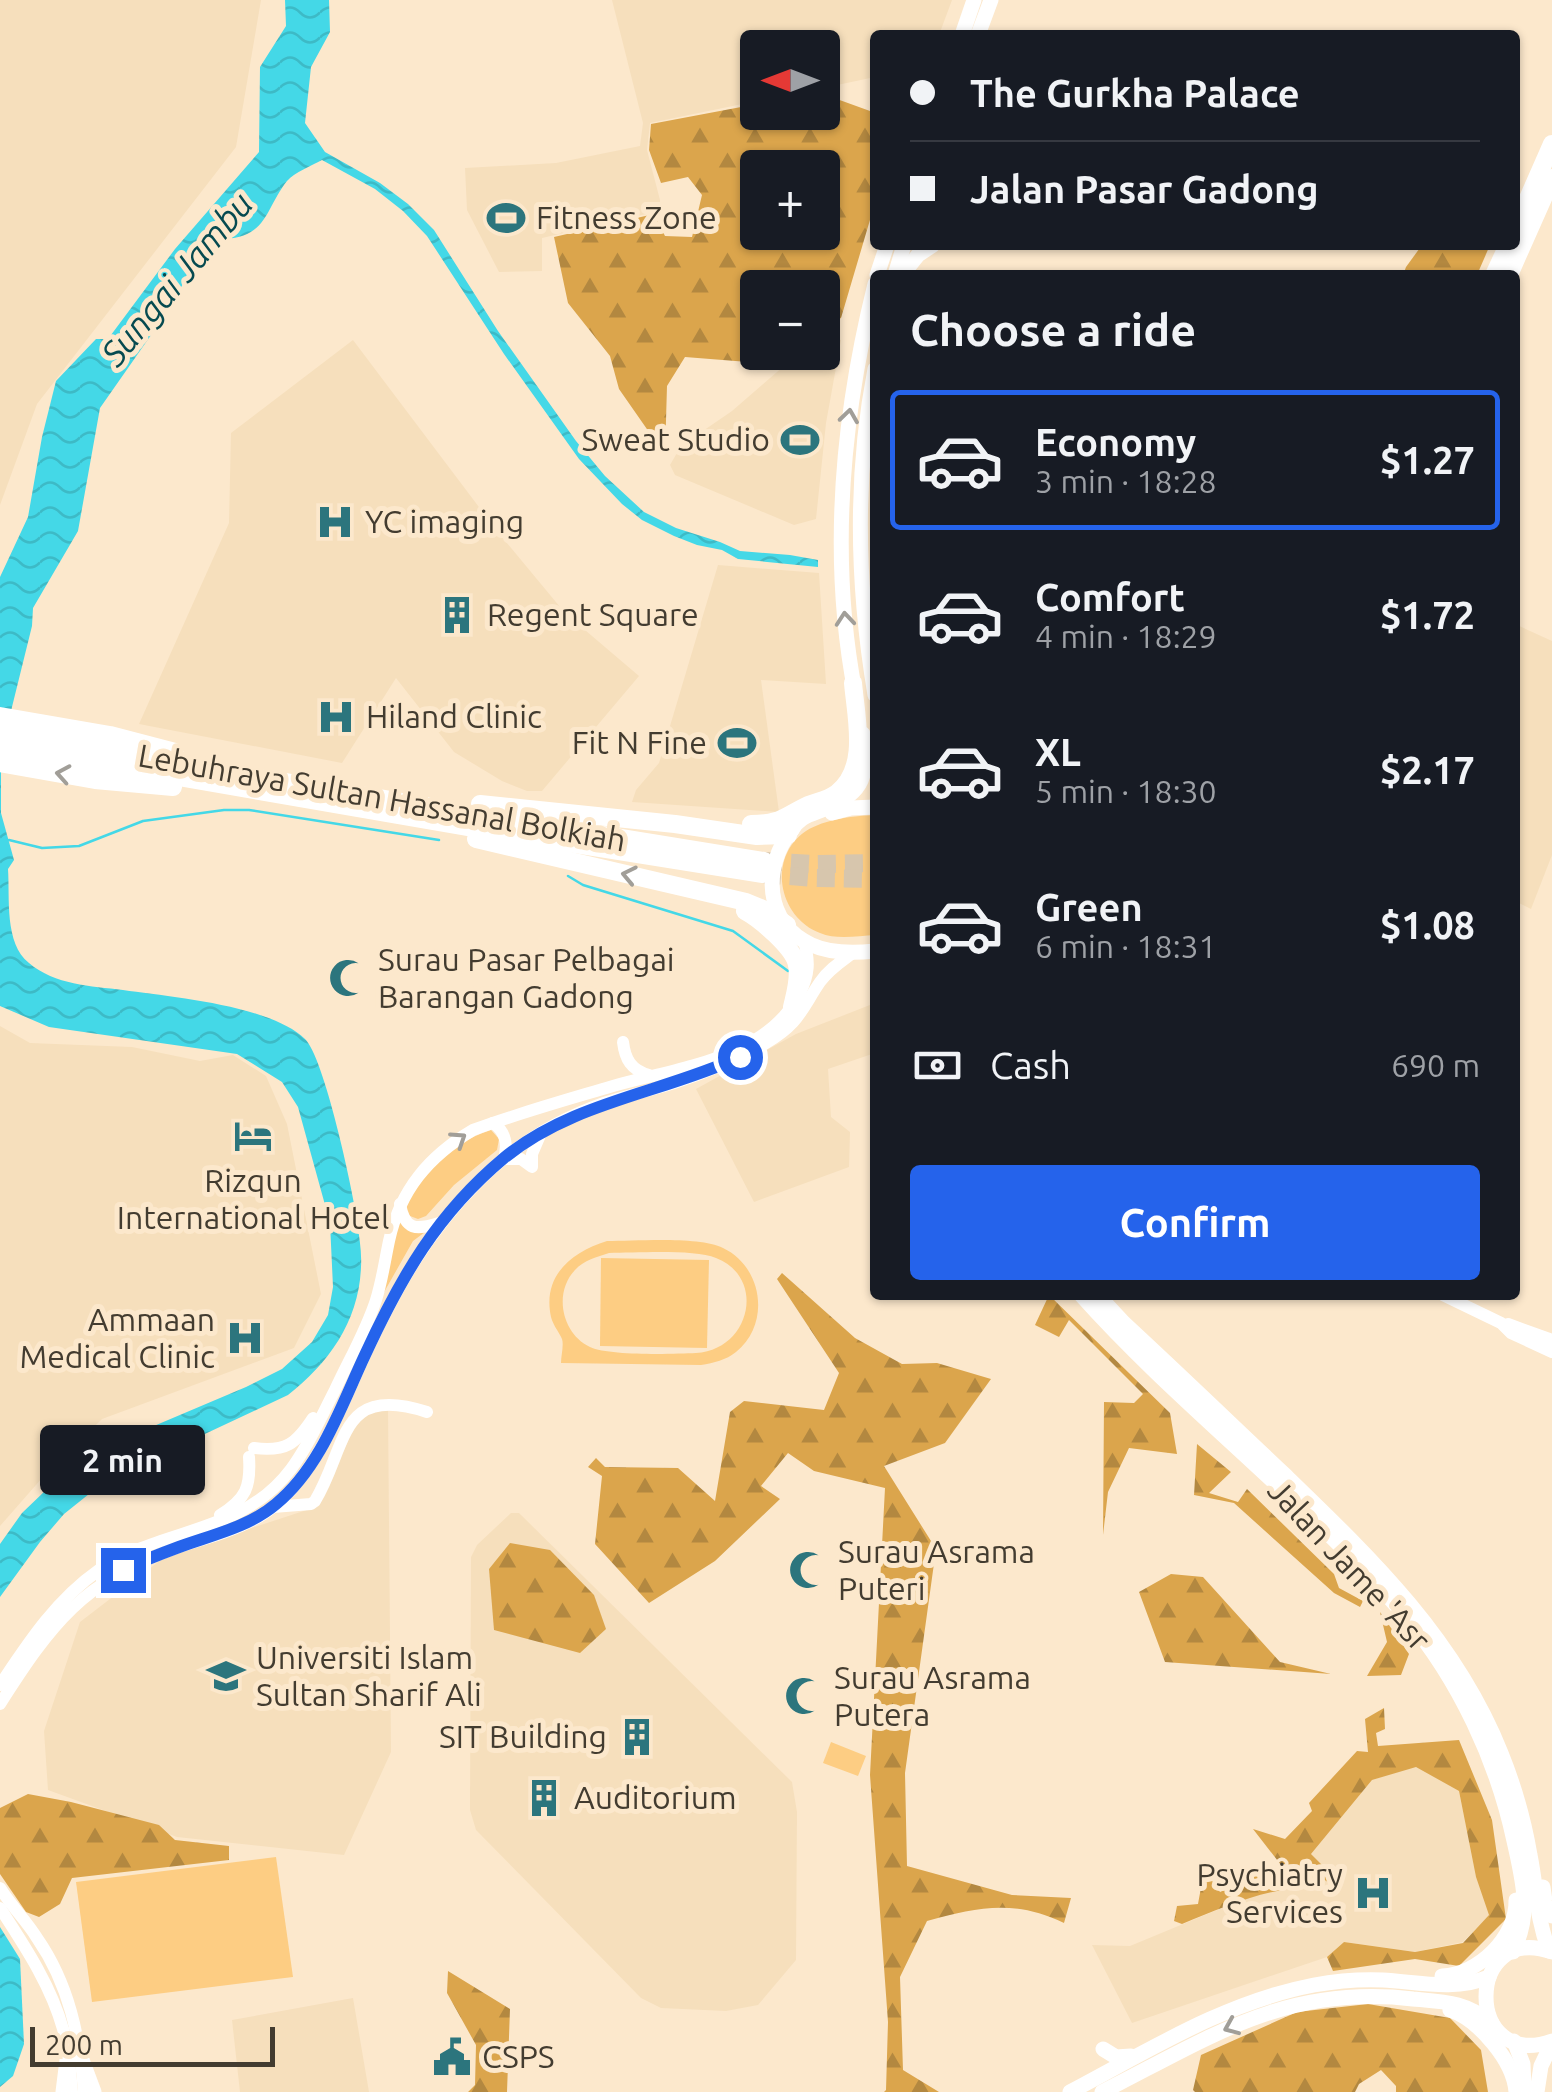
<!DOCTYPE html>
<html lang="en">
<head>
<meta charset="utf-8">
<style>
  :root { --surface:#171b24; --page:#20242c; --text:#f1f3f6; --muted:#9ea1a6; --line:#363941; --accent:#2563eb }
  body { margin:0; font-family:Ubuntu,sans-serif; background:var(--page); color:var(--text); height:100vh; display:flex; flex-direction:column; font-size:38px; white-space:nowrap }
  * { box-sizing:border-box; margin:0 }
  p { font-size:32px; color:var(--muted) }
  .icon { flex:none; width:55px; height:55px; fill:none; stroke:currentColor; stroke-width:2; stroke-linecap:round; stroke-linejoin:round }
  .map { position:relative; flex:1; overflow:hidden }
  .drawer { position:absolute; left:870px; top:270px; width:650px; height:1030px; display:flex; flex-direction:column; background:var(--surface); border-radius:10px; box-shadow:0 2px 8px #0004 }
  .drawer>* { flex:none }
  .guide { position:absolute; left:870px; top:30px; width:650px; height:220px; border-radius:10px; box-shadow:0 2px 8px #0004; display:grid; align-content:center; height:220px; padding:0 40px; background:var(--surface) }
  .needle { width:65px; rotate:270deg }
  .tools { position:absolute; left:740px; top:30px; display:grid; gap:20px }
  .tools a { display:grid; place-items:center; width:100px; height:100px; border-radius:10px; background:var(--surface); box-shadow:0 2px 8px #0004; font-size:50px }
  .scale { position:absolute; left:30px; bottom:25px; width:245px; box-sizing:border-box; padding-left:10px; border:5px solid #433c30; border-top:0; font-size:28px; line-height:35px; white-space:nowrap; color:#433c30; -webkit-text-stroke:8px #fce8cc; paint-order:stroke }
  .end { position:absolute; width:45px; height:45px; margin:-22px; border:12px solid #2563eb; background:#fff; box-shadow:0 0 0 5px #fff }
  .from { border-radius:50% }
  .bubble { position:absolute; height:70px; border-radius:10px; background:var(--surface); box-shadow:0 2px 8px #0004; font-size:32px; font-weight:600; line-height:70px; text-align:center }
  .guide b { display:flex; align-items:center; gap:35px; height:95px; font-size:38px }
  .guide b+b { border-top:2px solid var(--line) }
  .guide i { width:25px; height:25px; background:var(--text) }
  ul { padding:0; list-style:none }
  li { display:flex; align-items:center; gap:30px; height:140px; margin:0 20px 15px; padding:0 20px; border:5px solid transparent; border-radius:10px }
  li div { flex:1 }
  li b { display:block; font-size:38px }
  li em { font-style:normal; font-weight:600 }
  li.active { border-color:var(--accent) }
  li>.icon { width:90px; height:90px; stroke-width:1.5 }
  h2 { padding:0 40px; font-size:45px; line-height:120px }
  .pay { display:flex; align-items:center; gap:25px; height:110px; padding:0 40px; font-size:38px }
  .pay p { margin-inline-start:auto }
  .cta { display:flex; gap:20px; margin-top:auto; padding:20px 40px }
  .cta a { flex:1; height:115px; border-radius:10px; background:var(--accent); color:#fff; font-size:40px; font-weight:600; line-height:115px; text-align:center }
  .map>svg:first-child { display:block }
  .built { fill:#f6dfbc }
  .grass { fill:#fdcd83; fill-rule:evenodd }
  .forest { fill:url(#forest-firs); fill-rule:evenodd }
  .water { fill:url(#water-waves) }
  .lines { fill:none; stroke-linecap:round; stroke-linejoin:round }
  .stream { stroke:#44d8e7; stroke-width:2.5 }
  .highway-tunnel { stroke:#d7c6ad; stroke-width:18; stroke-dasharray:18 9; stroke-linecap:butt }
  .secondary { stroke:#fff; stroke-width:12 }
  .primary { stroke:#fff; stroke-width:15 }
  .highway { stroke:#fff; stroke-width:18 }
  .oneway { stroke:#a19e98 }
  .route { stroke:#2563eb; stroke-width:12 }
  .labels { text-anchor:middle; stroke-width:10; stroke-linejoin:round; paint-order:stroke }
  .poi-label { font-size:32px; fill:#433c30; stroke:#fce8cc; text-anchor:start }
  .street-label { font-size:32px; fill:#433c30; stroke:#fce8cc }
  .water-label { font-size:35px; font-style:italic; fill:#064a50; stroke:#fce8cc }
</style>
</head>
<body>
<div class="map">
<svg width="1552" height="2092" viewBox="0 0 1552 2092">
  <defs>
    <pattern id="forest-firs" width="22" height="20" patternUnits="userSpaceOnUse" patternTransform="scale(2.5)"><rect width="22" height="20" fill="#dba54c"/><path d="M5 1l3.5 6h-7zM16 11l3.5 6h-7z" fill="#b38840"/></pattern>
    <pattern id="water-waves" width="16" height="10" patternUnits="userSpaceOnUse" patternTransform="scale(2.5)"><rect width="16" height="10" fill="#44d8e7"/><path d="M0 5q4-4 8 0t8 0" fill="none" stroke="#3dbac6"/></pattern>
  </defs>
  <rect width="100%" height="100%" fill="#fce8cc"/>
  <g class="built">
    <polygon points="0,0 261,0 236,147 37,404 0,505"/>
    <polygon points="612,0 952,0 939,35 875,35 875,77 823,88 822,48 758,48 757,101 650,123 647,150 660,200 660,208 655,212 542,238 542,271 499,272 467,210 465,168 556,163 640,146 643,123"/>
    <polygon points="823,336 841,340 826,423 816,519 794,525 675,475 670,465 681,446 732,411 799,353 822,352"/>
    <polygon points="353,340 497,531 565,613 639,676 542,791 527,791 502,781 454,752 396,678 342,763 139,724 229,523 231,433"/>
    <polygon points="718,565 819,573 826,684 761,680 779,812 632,802 636,790 659,763"/>
    <polygon points="1515,624 1552,641 1552,855 1531,909 1515,901"/>
    <polygon points="875,1003 875,1053 828,1069 831,1117 850,1132 849,1167 754,1202 696,1089 796,1034"/>
    <polygon points="0,1026 30,1043 132,1047 200,1061 233,1055 266,1076 287,1124 321,1294 294,1348 102,1419 43,1477 0,1526"/>
    <polygon points="388,1408 391,1752 344,1855 177,1837 48,1790 44,1731 80,1622 166,1556 319,1506 360,1414"/>
    <polygon points="511,1513 519,1513 792,1782 797,1812 796,1960 758,2005 726,2011 661,2008 641,1998 476,1830 470,1810 471,1557 477,1545"/>
    <polygon points="1416,1766 1459,1791 1476,1877 1490,1915 1463,1942 1415,1952 1344,1942 1327,1957 1132,2023 1092,1945 1130,1946 1246,1898 1284,1888 1309,1887 1313,1871 1339,1882 1311,1854 1372,1780"/>
    <polygon points="353,1998 369,2092 240,2092 232,2020"/>
  </g>
  <g class="grass">
    <path d="M875,815V935C858,936 836,940 820,933C778,917 767,857 806,831C825,819 853,816 875,815Z"/>
    <path d="M491,1130L499,1139L497,1150L454,1185L426,1216L418,1219L410,1216L405,1209C426,1167 445,1146 491,1130Z"/>
    <polygon points="397,1216 425,1232 413,1241 383,1294"/>
    <path d="M607,1241C637,1241 699,1236 723,1248C763,1267 771,1324 736,1352C726,1360 714,1363 701,1365L561,1363C561,1356 564,1345 562,1339C559,1332 553,1325 551,1317C542,1275 572,1252 607,1241ZM609,1253C635,1253 694,1249 716,1258C767,1278 750,1350 696,1353C673,1354 609,1356 590,1347C562,1334 553,1293 575,1270C584,1260 597,1257 609,1253Z"/>
    <polygon points="601,1258 709,1260 707,1348 600,1346"/>
    <polygon points="831,1742 866,1756 858,1776 823,1763"/>
    <polygon points="276,1857 293,1977 92,2002 76,1882"/>
  </g>
  <g class="forest">
    <path d="M823,94L870,111L875,122V203L841,318L823,327L822,288H758V352L768,353L748,362L685,357L667,386L665,455L619,389L610,356L568,303L554,237L654,214L665,236L692,237L702,195L688,177L661,183L649,150L651,124L757,104L758,112H822ZM758,168H822V232H758Z"/>
    <polygon points="1422,245 1490,245 1477,275 1403,275 1406,267"/>
    <path d="M782,1273L855,1338L902,1364L937,1363L991,1379L945,1443L884,1466L936,1549L905,1773L907,1866L1012,1895L1071,1898L1064,1923C1014,1899 978,1907 927,1921L900,1977L903,2070L939,2092H884L886,2090L888,2022L870,1775L885,1488L814,1471L788,1453L761,1486L780,1499L715,1561L649,1603L595,1544L602,1476L588,1467L596,1458L605,1467L678,1468L715,1501L730,1412L744,1401L824,1410L839,1373L777,1279Z"/>
    <polygon points="1049,1295 1170,1413 1177,1454 1129,1448 1108,1492 1103,1535 1104,1402 1134,1403 1143,1394 1069,1320 1059,1337 1035,1325"/>
    <polygon points="1197,1444 1231,1472 1209,1493 1238,1502 1247,1489 1334,1574 1339,1588 1363,1601 1360,1607 1334,1593 1234,1503 1194,1495"/>
    <polygon points="510,1543 550,1550 594,1595 606,1629 580,1653 494,1630 489,1569"/>
    <polygon points="1171,1574 1203,1577 1280,1662 1331,1674 1165,1662 1139,1592"/>
    <polygon points="1380,1612 1409,1654 1401,1675 1367,1676 1387,1642"/>
    <path d="M1384,1708L1385,1729L1376,1733L1378,1746L1459,1740L1492,1820L1506,1919L1459,1966L1415,1959L1333,1971L1327,1957L1344,1942L1415,1952L1463,1943L1489,1915L1476,1877L1459,1791L1416,1767L1372,1780L1311,1854L1339,1882L1335,1887L1313,1872L1309,1887C1263,1889 1224,1907 1182,1924L1174,1921L1177,1906L1198,1904L1202,1882L1211,1879L1220,1892L1281,1865L1253,1829L1285,1839L1312,1811L1309,1803L1357,1751L1368,1752L1365,1719Z"/>
    <polygon points="28,1794 71,1802 159,1825 175,1840 229,1846 229,1860 72,1878 60,1904 39,1917 26,1912 0,1874 0,1808"/>
    <polygon points="448,1971 510,2009 507,2092 468,2092 475,2085 476,2045 447,1993"/>
    <polygon points="1368,2004 1450,2018 1481,2050 1488,2092 1396,2092 1396,2086 1381,2070 1359,2084 1355,2092 1195,2092 1193,2090 1201,2055 1297,2012"/>
  </g>
  <g class="water">
    <path d="M285,0H329L330,32L311,67L305,123L325,152L380,183L408,204L434,230L498,331L576,441L605,476L644,512L676,528L720,542L740,551L790,555L818,560V567L738,559L722,550L697,545L674,536L642,520L622,504L579,459L504,354L427,236L403,211L375,189L322,160C311,166 295,172 287,181C265,209 268,236 225,239L183,284L156,328L100,408L78,531L33,608L32,626L11,711L1,771V813L14,860L8,869C10,898 4,943 29,963C55,985 91,986 123,990C171,997 270,1005 305,1039C324,1057 353,1190 357,1221C359,1236 362,1252 361,1267C359,1321 329,1363 288,1395L128,1470L94,1490L64,1514L40,1542L0,1597V1544L22,1513L46,1490L75,1465L109,1445L246,1387L282,1369L312,1342L328,1315L333,1287L330,1223L298,1107L282,1082L237,1054L49,1027L0,1006V577L28,517L42,437L56,381L96,339H108L175,249L259,152L260,67L286,26Z"/>
    <polygon points="0,1927 20,1959 24,2044 13,2076 0,2087"/>
  </g>
  <g class="lines">
    <g class="stream">
      <polyline points="9,840 42,848 79,846 143,821 224,810 249,810 439,840"/>
      <polyline points="568,876 583,885 733,931 788,971"/>
    </g>
    <g class="highway-tunnel">
      <polyline points="764,861 814,864 875,863"/>
      <polyline points="763,874 814,878 875,879"/>
    </g>
    <g class="secondary">
      <path d="M623,1042C625,1059 631,1070 649,1075"/>
      <path d="M493,1123C506,1132 508,1144 504,1159"/>
      <polyline points="504,1159 521,1159 532,1167 532,1154 541,1133"/>
      <path d="M400,1204C405,1231 416,1230 439,1223"/>
      <polyline points="1443,1295 1501,1323 1511,1333 1552,1352"/>
      <polyline points="1508,1324 1552,1340"/>
      <path d="M254,1448C286,1452 296,1444 313,1418"/>
      <path d="M273,1507L311,1504L315,1501C348,1446 338,1383 427,1412"/>
      <path d="M220,1515C246,1499 251,1487 249,1457"/>
      <path d="M0,1685C28,1643 56,1600 99,1570C161,1527 242,1535 291,1469C309,1445 321,1417 335,1390C349,1360 366,1331 376,1300C382,1281 385,1260 389,1241C400,1190 429,1156 473,1130C519,1113 566,1100 613,1086C676,1068 767,1059 800,993C809,975 810,961 804,942"/>
      <path d="M0,1704C51,1624 83,1581 176,1548C211,1536 251,1528 279,1502C322,1463 342,1404 366,1353C396,1289 426,1234 477,1183C512,1147 556,1120 604,1103C628,1095 653,1090 677,1082C708,1072 738,1059 766,1043C799,1024 801,1010 820,982C829,969 842,961 854,952"/>
      <path d="M0,1888C11,1906 26,1920 37,1938C69,1984 80,2037 84,2092"/>
      <path d="M0,1908C24,1945 51,1985 63,2029C69,2049 70,2071 72,2092"/>
    </g>
    <g class="primary">
      <polyline points="962,35 974,0"/>
      <polyline points="978,35 991,0"/>
      <polyline points="877,275 887,245"/>
      <polyline points="895,275 904,245"/>
      <polyline points="902,275 918,255 933,245"/>
      <path d="M875,369C854,477 857,587 875,695"/>
      <path d="M855,692C829,556 842,417 875,284"/>
      <polyline points="832,813 851,808 875,807"/>
      <path d="M792,830C798,819 806,816 817,812C860,797 871,779 863,734"/>
      <path d="M792,830C762,866 764,924 812,945C831,954 855,953 875,951"/>
      <path d="M1081,1295C1182,1408 1307,1500 1406,1617C1459,1680 1497,1761 1514,1841C1523,1882 1532,1913 1513,1952"/>
      <path d="M1098,1295L1124,1323C1178,1373 1231,1424 1284,1474C1371,1558 1455,1638 1501,1753C1514,1785 1524,1820 1530,1855C1537,1890 1536,1916 1549,1951"/>
      <polyline points="1543,1887 1545,1901 1552,1916"/>
      <path d="M1552,1952C1464,1921 1464,2072 1552,2041"/>
      <path d="M1442,1976C1478,1975 1517,1937 1516,1900"/>
      <path d="M1450,2010C1479,2020 1514,2061 1516,2092"/>
      <polyline points="1514,2041 1523,2064 1524,2088"/>
      <polyline points="1103,2049 1116,2057 1131,2056"/>
      <polyline points="82,2060 94,2092"/>
      <polyline points="63,2092 68,2052"/>
      <path d="M1070,2092C1148,2051 1225,2002 1314,1985C1336,1981 1360,1979 1383,1980C1418,1982 1455,1991 1489,1977"/>
      <path d="M1102,2092C1209,2038 1286,1984 1413,1999C1447,2002 1465,2002 1492,2023"/>
      <polyline points="1537,2092 1541,2066 1552,2043"/>
    </g>
    <g class="highway">
      <polyline points="1515,228 1552,144"/>
      <polyline points="1494,275 1508,245"/>
      <polyline points="1509,275 1552,178"/>
      <polyline points="0,716 110,735 175,752"/>
      <polyline points="0,733 467,813 764,861"/>
      <polyline points="0,746 467,827 763,874"/>
      <polyline points="0,763 95,780 173,787"/>
      <polyline points="480,804 675,824 757,836 788,835"/>
      <path d="M751,824C781,824 783,817 808,805C818,801 828,800 837,793C869,768 856,718 853,683"/>
      <polyline points="476,839 746,902 763,909 787,925"/>
      <path d="M745,911C760,919 794,948 797,965C800,978 795,994 792,1007"/>
    </g>
  </g>
  <defs><path id="oneway-chevron" d="M-2-3.5L2.5 0L-2 3.5" fill="none" stroke-width="1.6" stroke-linecap="round" stroke-linejoin="round" transform="scale(2.5)"/></defs>
  <g class="oneway">
    <use href="#oneway-chevron" transform="translate(849 416) rotate(-82)"/>
    <use href="#oneway-chevron" transform="translate(845 619) rotate(-95)"/>
    <use href="#oneway-chevron" transform="translate(63 774) rotate(-170)"/>
    <use href="#oneway-chevron" transform="translate(629 875) rotate(-168)"/>
    <use href="#oneway-chevron" transform="translate(459 1139) rotate(-33)"/>
    <use href="#oneway-chevron" transform="translate(1231 2027) rotate(157)"/>
  </g>
  <g class="lines">
    <path class="route" d="M123,1570C142,1561 160,1554 179,1547C212,1535 249,1527 276,1504C321,1467 341,1406 365,1355C401,1277 437,1214 504,1158C572,1102 662,1093 740,1057"/>
  </g>
  <defs>
    <g id="stadium-bare" transform="scale(3)"><path d="M0-5a6.5 5 0 1 0 0 10a6.5 5 0 1 0 0-10ZM-3.5-1.8h7v3.6h-7Z" fill="#2c757d" stroke="#fce8cc" stroke-width="2.5" paint-order="stroke"/></g>
    <g id="hospital-bare" transform="scale(3)"><path d="M-5-5h3v3.5h4V-5h3V5h-3V1.5h-4V5h-3Z" fill="#2c757d" stroke="#fce8cc" stroke-width="2.5" paint-order="stroke"/></g>
    <g id="building-bare" transform="scale(3)"><path d="M-4-6H4V6H1V3H-1V6H-4ZM-2.5-4.3h1.7v1.8h-1.7ZM.8-4.3h1.7v1.8H.8ZM-2.5-1h1.7V.8h-1.7ZM.8-1h1.7V.8H.8Z" fill="#2c757d" stroke="#fce8cc" stroke-width="2.5" paint-order="stroke"/></g>
    <g id="mosque-bare" transform="scale(3)"><path d="M3.5-4.9A6 6 0 1 0 3.5 4.9A5 5 0 1 1 3.5-4.9Z" fill="#2c757d" stroke="#fce8cc" stroke-width="2.5" paint-order="stroke"/></g>
    <g id="hotel-bare" transform="scale(3)"><path d="M-6-4.5h1.5V1H6V5H4.5V3h-9V5H-6ZM-4 0a1.8 1.8 0 1 1 3.6 0ZM.5 0V-2.5h3Q6-2.5 6 0Z" fill="#2c757d" stroke="#fce8cc" stroke-width="2.5" paint-order="stroke"/></g>
    <g id="university-bare" transform="scale(3)"><path d="M0-5L7-2L0 1L-7-2ZM-4 1L0 2.5L4 1V4Q0 6-4 4Z" fill="#2c757d" stroke="#fce8cc" stroke-width="2.5" paint-order="stroke"/></g>
    <g id="civic-bare" transform="scale(3)"><path d="M-.6-6.5H3V-4.5H.6V-3L4-1V1h2V6H-6V1h2V-1L-.6-3ZM-1.2 2.5V6h2.4V2.5Z" fill="#2c757d" stroke="#fce8cc" stroke-width="2.5" paint-order="stroke"/></g>
  </defs>
  <g fill-rule="evenodd">
    <use href="#stadium-bare" x="506" y="218"/>
    <use href="#stadium-bare" x="800" y="440"/>
    <use href="#hospital-bare" x="335" y="522"/>
    <use href="#building-bare" x="457" y="615"/>
    <use href="#hospital-bare" x="336" y="717"/>
    <use href="#stadium-bare" x="737" y="743"/>
    <use href="#mosque-bare" x="348" y="978"/>
    <use href="#hotel-bare" x="253" y="1136"/>
    <use href="#hospital-bare" x="245" y="1338"/>
    <use href="#mosque-bare" x="808" y="1570"/>
    <use href="#university-bare" x="226" y="1676"/>
    <use href="#mosque-bare" x="804" y="1696"/>
    <use href="#building-bare" x="637" y="1737"/>
    <use href="#building-bare" x="544" y="1798"/>
    <use href="#hospital-bare" x="1373" y="1893"/>
    <use href="#civic-bare" x="452" y="2057"/>
  </g>
  <g class="labels">
    <g class="poi-label">
      <text x="536" y="229">Fitness Zone</text>
      <text x="770" y="451" text-anchor="end">Sweat Studio</text>
      <text x="365" y="533">YC imaging</text>
      <text x="487" y="626">Regent Square</text>
      <text x="366" y="728">Hiland Clinic</text>
      <text x="707" y="754" text-anchor="end">Fit N Fine</text>
      <text x="378" y="971">Surau Pasar Pelbagai<tspan x="378" dy="37">Barangan Gadong</tspan></text>
      <text x="253" y="1192" text-anchor="middle">Rizqun<tspan x="253" dy="37">International Hotel</tspan></text>
      <text x="215" y="1331" text-anchor="end">Ammaan<tspan x="215" dy="37">Medical Clinic</tspan></text>
      <text x="838" y="1563">Surau Asrama<tspan x="838" dy="37">Puteri</tspan></text>
      <text x="256" y="1669">Universiti Islam<tspan x="256" dy="37">Sultan Sharif Ali</tspan></text>
      <text x="834" y="1689">Surau Asrama<tspan x="834" dy="37">Putera</tspan></text>
      <text x="607" y="1748" text-anchor="end">SIT Building</text>
      <text x="574" y="1809">Auditorium</text>
      <text x="1343" y="1886" text-anchor="end">Psychiatry<tspan x="1343" dy="37">Services</tspan></text>
      <text x="482" y="2068">CSPS</text>
    </g>
    <g class="street-label">
      <text transform="translate(382 798) rotate(10)" y="11">Lebuhraya Sultan Hassanal Bolkiah</text>
      <text transform="translate(1349 1565) rotate(47)" y="11">Jalan Jame 'Asr</text>
    </g>
    <g class="water-label">
      <text transform="translate(177 279) rotate(-50)" y="12">Sungai Jambu</text>
    </g>
  </g>
</svg>
<div class="tools">
<a><svg class="needle" viewBox="-14 -14 28 28"><path d="M0-13l5 13h-10z" fill="#e53935"/><path d="M0 13l5-13h-10z" fill="#9ea1a6"/></svg></a>
<a>+</a>
<a>−</a>
</div>
<div class="scale">200 m</div>
<i class="end from" style="left:740px;top:1057px"></i>
<i class="end" style="left:123px;top:1570px"></i>
<div class="bubble" style="left:40px;top:1425px;width:165px">2 min</div>
<div class="guide">
<b><i class="from"></i>The Gurkha Palace</b>
<b><i></i>Jalan Pasar Gadong</b>
</div>
<section class="drawer">
<h2>Choose a ride</h2>
<ul>
<li class="active"><svg class="icon" aria-label="car" viewBox="0 0 24 24"><path d="M5 17H2v-5l4-1 3-4h7l3 4 3 1v5h-3M9 17h6M6 11h13"/><circle cx="7" cy="17" r="2"/><circle cx="17" cy="17" r="2"/></svg><div><b>Economy</b><p>3 min · 18:28</p></div><em>$1.27</em></li>
<li><svg class="icon" aria-label="car" viewBox="0 0 24 24"><path d="M5 17H2v-5l4-1 3-4h7l3 4 3 1v5h-3M9 17h6M6 11h13"/><circle cx="7" cy="17" r="2"/><circle cx="17" cy="17" r="2"/></svg><div><b>Comfort</b><p>4 min · 18:29</p></div><em>$1.72</em></li>
<li><svg class="icon" aria-label="car" viewBox="0 0 24 24"><path d="M5 17H2v-5l4-1 3-4h7l3 4 3 1v5h-3M9 17h6M6 11h13"/><circle cx="7" cy="17" r="2"/><circle cx="17" cy="17" r="2"/></svg><div><b>XL</b><p>5 min · 18:30</p></div><em>$2.17</em></li>
<li><svg class="icon" aria-label="car" viewBox="0 0 24 24"><path d="M5 17H2v-5l4-1 3-4h7l3 4 3 1v5h-3M9 17h6M6 11h13"/><circle cx="7" cy="17" r="2"/><circle cx="17" cy="17" r="2"/></svg><div><b>Green</b><p>6 min · 18:31</p></div><em>$1.08</em></li>
</ul>
<div class="pay"><svg class="icon" aria-label="cash" viewBox="0 0 24 24"><path d="M3 7h18v10H3z"/><circle cx="12" cy="12" r="2"/></svg>Cash<p>690 m</p></div>
<div class="cta"><a>Confirm</a></div>
</section>
</div>
</body>
</html>
